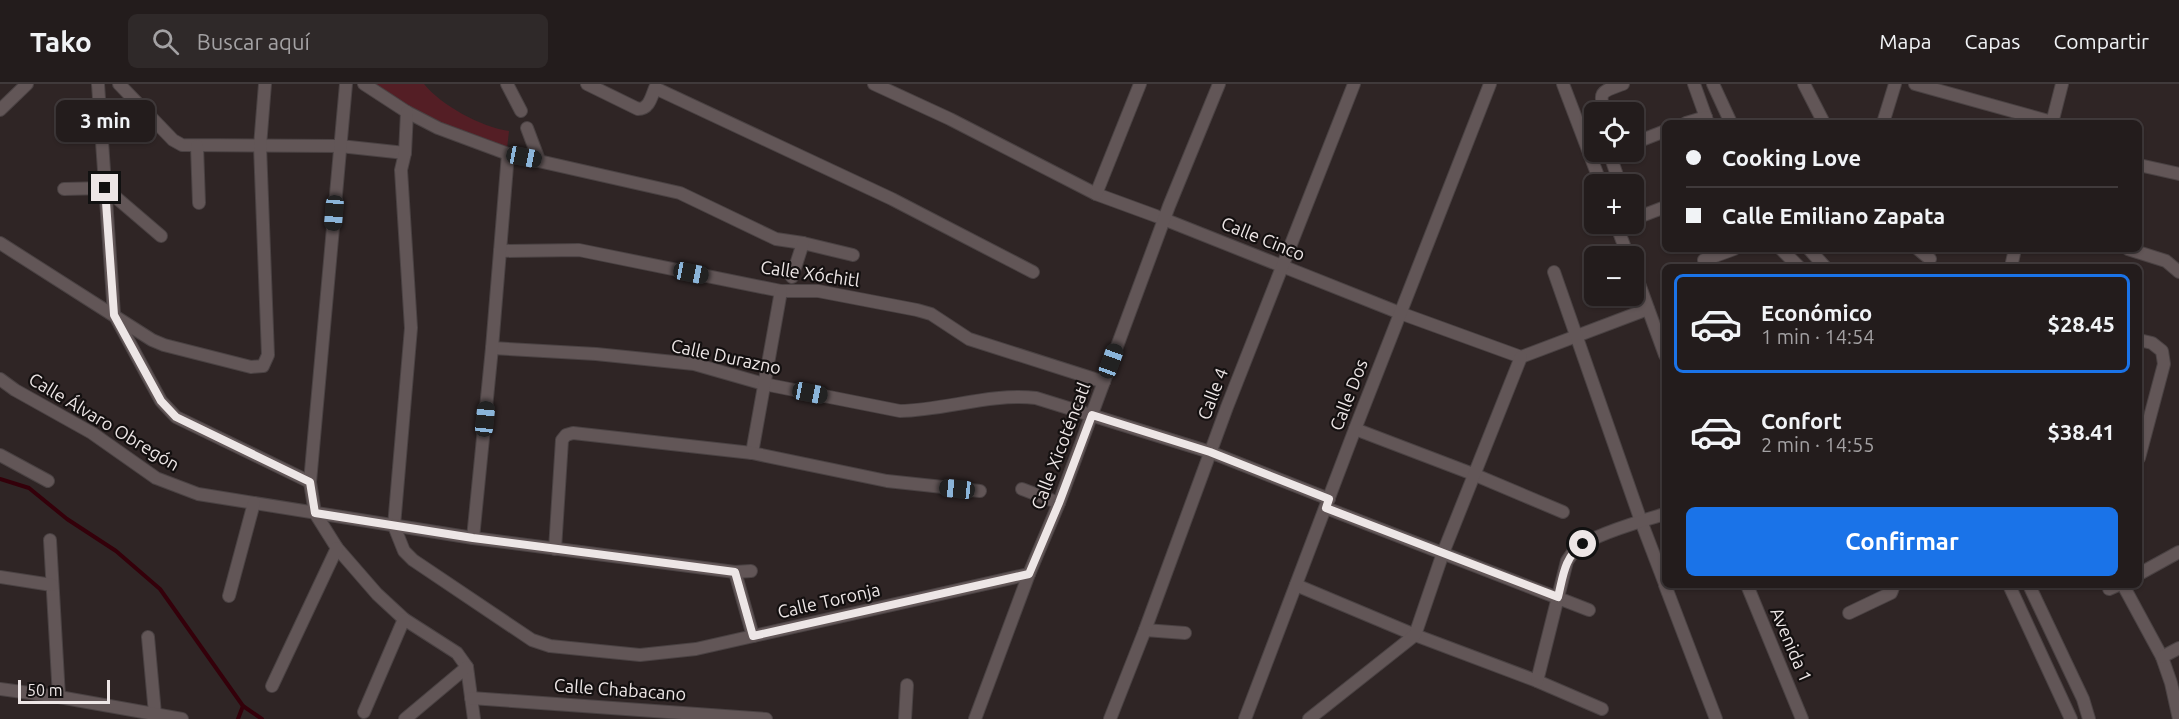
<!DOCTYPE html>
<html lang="es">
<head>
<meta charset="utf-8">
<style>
  :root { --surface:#231c1c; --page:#2f2929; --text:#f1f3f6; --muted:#a3a1a3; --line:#403a3b; --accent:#1a73e8 }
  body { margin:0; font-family:Ubuntu,sans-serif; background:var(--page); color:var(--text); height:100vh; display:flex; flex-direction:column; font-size:22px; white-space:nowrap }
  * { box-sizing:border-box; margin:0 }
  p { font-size:20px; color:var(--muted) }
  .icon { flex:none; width:33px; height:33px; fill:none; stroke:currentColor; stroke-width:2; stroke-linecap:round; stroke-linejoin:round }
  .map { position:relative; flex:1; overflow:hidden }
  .drawer { position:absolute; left:1662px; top:180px; width:480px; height:324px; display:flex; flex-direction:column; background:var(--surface); border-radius:9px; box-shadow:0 2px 4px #0004,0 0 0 2px var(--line) }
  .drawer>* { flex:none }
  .banner { position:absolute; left:1662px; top:36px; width:480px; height:132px; border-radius:9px; box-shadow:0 2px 4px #0004,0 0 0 2px var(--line); display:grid; align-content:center; height:132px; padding:0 24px; background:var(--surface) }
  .buttons { position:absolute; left:1584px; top:18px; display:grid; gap:12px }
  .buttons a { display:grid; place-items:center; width:60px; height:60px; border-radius:9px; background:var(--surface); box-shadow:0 2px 4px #0004,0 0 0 2px var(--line); font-size:30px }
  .scale { position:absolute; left:18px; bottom:15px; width:92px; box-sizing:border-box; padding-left:6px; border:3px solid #ede6e6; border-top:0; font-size:16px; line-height:21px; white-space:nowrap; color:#ede6e6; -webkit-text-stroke:4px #141010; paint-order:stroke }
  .end { position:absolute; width:27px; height:27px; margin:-14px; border:8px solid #ede6e6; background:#111; box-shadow:0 0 0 3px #111 }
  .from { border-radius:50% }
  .bubble { position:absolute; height:42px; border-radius:9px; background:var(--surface); box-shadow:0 2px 4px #0004,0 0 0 2px var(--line); font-size:20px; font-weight:600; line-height:42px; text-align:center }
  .car { position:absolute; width:18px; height:36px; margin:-18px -9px; border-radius:8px; box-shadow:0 0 4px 2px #0007; background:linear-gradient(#222 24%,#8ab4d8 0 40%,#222 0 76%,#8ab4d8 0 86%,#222 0) }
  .banner b { display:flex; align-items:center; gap:21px; height:57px; font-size:22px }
  .banner b+b { border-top:2px solid var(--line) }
  .banner i { width:15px; height:15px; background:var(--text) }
  ul { padding:10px 0 0; list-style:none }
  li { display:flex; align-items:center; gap:18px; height:99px; margin:0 12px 9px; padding:0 12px; border:3px solid transparent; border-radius:9px }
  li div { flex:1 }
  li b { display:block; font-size:22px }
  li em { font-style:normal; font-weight:600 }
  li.current { border-color:var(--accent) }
  li>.icon { width:54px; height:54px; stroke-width:1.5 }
  .cta { display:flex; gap:12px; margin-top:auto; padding:12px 24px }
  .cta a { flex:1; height:69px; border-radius:9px; background:var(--accent); color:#fff; font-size:24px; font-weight:600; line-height:69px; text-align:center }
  header { display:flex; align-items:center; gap:36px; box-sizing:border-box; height:84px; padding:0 30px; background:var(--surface); border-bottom:2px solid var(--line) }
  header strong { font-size:28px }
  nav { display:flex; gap:33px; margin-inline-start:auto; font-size:21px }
  .search { width:420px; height:54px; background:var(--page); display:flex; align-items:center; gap:15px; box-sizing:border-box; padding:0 21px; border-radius:9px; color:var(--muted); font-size:22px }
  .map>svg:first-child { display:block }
  .green { fill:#541e25 }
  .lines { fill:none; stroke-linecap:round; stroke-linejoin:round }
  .stream { stroke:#34000a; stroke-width:4 }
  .minor-casing { stroke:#4a4243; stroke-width:14 }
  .minor { stroke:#625657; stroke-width:12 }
  .route { stroke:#ede6e6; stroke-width:8 }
  .labels { text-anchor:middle; stroke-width:4.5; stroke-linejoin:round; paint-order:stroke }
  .street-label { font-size:18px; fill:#ede6e6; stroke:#141010 }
</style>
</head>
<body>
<header>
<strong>Tako</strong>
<div class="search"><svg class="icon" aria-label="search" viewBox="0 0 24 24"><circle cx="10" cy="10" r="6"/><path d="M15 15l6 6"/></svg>Buscar aquí</div>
<nav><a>Mapa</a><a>Capas</a><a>Compartir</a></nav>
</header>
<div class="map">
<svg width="2179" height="635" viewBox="0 0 2179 635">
  <rect width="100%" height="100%" fill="#2f2525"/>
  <path class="green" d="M367,0H424C441,21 481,43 509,47L507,65L439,42Z"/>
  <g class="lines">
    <g class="stream">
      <polyline points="0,395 29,404 67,435 116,467 160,505 243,622 262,635"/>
      <polyline points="238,635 243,622"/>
    </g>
    <g class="minor-casing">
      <g id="minor">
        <polyline points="98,0 114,230 161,317 176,333 310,398"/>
        <polyline points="119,0 173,56 182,61 340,62 405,69"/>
        <polyline points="346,0 310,398 315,429 337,464 377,510 404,535 457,569 467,583 474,635"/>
        <polyline points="364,0 407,28 438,44 508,70 680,109 776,155 803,159 853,171"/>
        <polyline points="507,0 521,27"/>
        <path d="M587,0L638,25C649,25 651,14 655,4L892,115L1033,188"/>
        <polyline points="874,0 950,35 1096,110 1156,132 1400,229 1521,273 1648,225"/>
        <polyline points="1563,0 1601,100"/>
        <polyline points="1694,0 1708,39"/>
        <polyline points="1713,0 1731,39"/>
        <polyline points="1804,0 1824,39"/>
        <polyline points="1915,0 2052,38"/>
        <polyline points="0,26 27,0"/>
        <polyline points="407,28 405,69 401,86 411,244 394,442 404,467 413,476 532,556 550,562 640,571 696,565 1029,490"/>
        <path d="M1606,28C1596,7 1604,7 1623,0"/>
        <polyline points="1686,39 1706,33"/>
        <polyline points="1883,39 1895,0"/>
        <polyline points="2052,39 2062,0"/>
        <polyline points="527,44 539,76"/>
        <polyline points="1634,59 1665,47"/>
        <polyline points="197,62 199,119"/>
        <polyline points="1613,68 1610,71 1620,100"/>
        <polyline points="2139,81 2179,90"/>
        <polyline points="64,105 105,104 161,152"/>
        <polyline points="1096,110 1140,0"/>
        <polyline points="1634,128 1635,130 1644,131 1665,123"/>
        <polyline points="1616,140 1628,172"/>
        <polyline points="0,159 152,256 164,261 251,283 263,282 268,271 260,62 265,0"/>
        <polyline points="1781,165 1799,183"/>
        <polyline points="1809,165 1825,183"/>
        <polyline points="1918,165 1930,175"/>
        <polyline points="2128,165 2166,177 2179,188"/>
        <polyline points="500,167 579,166 781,207 818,207 917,226 931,230 969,255 1104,298"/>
        <polyline points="1704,176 1734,165"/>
        <polyline points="2011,183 2015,165"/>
        <polyline points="1634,186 1665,271"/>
        <polyline points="1554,188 1641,437 1665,500"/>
        <polyline points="792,193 803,159"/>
        <polyline points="2139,256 2152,259 2162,267 2164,280 2139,374"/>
        <path d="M492,264L596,270L694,280L764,300L900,327C946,326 990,309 1036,314L1210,368L1329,415"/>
        <polyline points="0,295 15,306 92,349 156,394 198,410 473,454 735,488 751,487"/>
        <polyline points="1355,345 1473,390 1563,428"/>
        <polyline points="752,369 781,207"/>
        <polyline points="0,371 48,397"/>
        <polyline points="1022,405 1059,419"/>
        <polyline points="1326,424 1589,526"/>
        <polyline points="473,454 492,264 508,70"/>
        <polyline points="50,456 59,613"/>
        <polyline points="555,465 562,356 566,351 573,349 752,369 887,397 980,407"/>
        <polyline points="735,488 753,552"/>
        <polyline points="2139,490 2179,468"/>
        <polyline points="0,493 52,501"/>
        <polyline points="1296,501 1415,551 1537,597 1602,625"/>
        <polyline points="1665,501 1716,635"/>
        <polyline points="1747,501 1802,635"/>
        <polyline points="2009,501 2071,635"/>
        <polyline points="2029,501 2083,615 2089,635"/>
        <polyline points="2123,501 2162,573 2171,599 2179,635"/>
        <polyline points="2109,505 2118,501"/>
        <polyline points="229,512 254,419"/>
        <polyline points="1849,529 1891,509 1894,501"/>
        <polyline points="1145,546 1185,549"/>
        <polyline points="148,553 155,630"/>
        <polyline points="2162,573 2179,564"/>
        <path d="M1537,597L1567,477C1570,473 1572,469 1576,465C1591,452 1644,436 1665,430"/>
        <polyline points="272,602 337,464"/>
        <polyline points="0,605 59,613 182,635"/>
        <polyline points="471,614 766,635"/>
        <polyline points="364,628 404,535"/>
        <polyline points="405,635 467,583"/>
        <polyline points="905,635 907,601"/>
        <polyline points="975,635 1029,490 1059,419 1169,122 1219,0"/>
        <polyline points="1110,635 1145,546 1227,323 1354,0"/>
        <polyline points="1245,635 1355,345 1490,0"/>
        <polyline points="1309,635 1415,551 1443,469 1521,273"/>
      </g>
    </g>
    <use href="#minor" class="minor"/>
  </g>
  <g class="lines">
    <path class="route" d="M105,104L114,231L161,317L176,333L310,398L315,429L473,454L735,488L753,552L1029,490L1059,419L1092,331L1210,368L1329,415L1326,424L1558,513C1563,493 1564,473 1583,460"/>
  </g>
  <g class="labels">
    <g class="street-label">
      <text transform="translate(1263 155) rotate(22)" y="6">Calle Cinco</text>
      <text transform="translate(810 190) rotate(8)" y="6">Calle Xóchitl</text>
      <text transform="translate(726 273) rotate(12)" y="6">Calle Durazno</text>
      <text transform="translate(1213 310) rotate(-69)" y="6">Calle 4</text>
      <text transform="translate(1349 311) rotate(-69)" y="6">Calle Dos</text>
      <text transform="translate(104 338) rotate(31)" y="6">Calle Álvaro Obregón</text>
      <text transform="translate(1061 362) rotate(-69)" y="6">Calle Xicoténcatl</text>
      <text transform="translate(829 517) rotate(-13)" y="6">Calle Toronja</text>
      <text transform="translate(1791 561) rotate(67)" y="6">Avenida 1</text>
      <text transform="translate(620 606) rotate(4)" y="6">Calle Chabacano</text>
    </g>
  </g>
</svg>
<div class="buttons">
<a><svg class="icon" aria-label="locate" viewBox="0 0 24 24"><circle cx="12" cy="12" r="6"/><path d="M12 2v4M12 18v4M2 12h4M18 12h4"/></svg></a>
<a>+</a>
<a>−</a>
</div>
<div class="scale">50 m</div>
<i class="end from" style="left:1583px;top:460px"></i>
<i class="end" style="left:105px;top:104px"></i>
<div class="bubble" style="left:56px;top:16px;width:99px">3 min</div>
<i class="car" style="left:524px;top:73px;rotate:101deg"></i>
<i class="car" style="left:334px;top:129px;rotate:185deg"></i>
<i class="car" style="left:691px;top:189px;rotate:101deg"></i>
<i class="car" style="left:1111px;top:277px;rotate:20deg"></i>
<i class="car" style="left:810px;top:309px;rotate:101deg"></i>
<i class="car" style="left:485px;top:335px;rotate:6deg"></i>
<i class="car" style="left:957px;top:405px;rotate:276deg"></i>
<div class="banner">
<b><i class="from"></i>Cooking Love</b>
<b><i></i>Calle Emiliano Zapata</b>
</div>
<section class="drawer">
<ul>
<li class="current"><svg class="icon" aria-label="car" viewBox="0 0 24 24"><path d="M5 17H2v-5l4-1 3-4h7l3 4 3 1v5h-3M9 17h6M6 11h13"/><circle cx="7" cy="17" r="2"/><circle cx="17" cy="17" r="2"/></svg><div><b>Económico</b><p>1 min · 14:54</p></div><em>$28.45</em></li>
<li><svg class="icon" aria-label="car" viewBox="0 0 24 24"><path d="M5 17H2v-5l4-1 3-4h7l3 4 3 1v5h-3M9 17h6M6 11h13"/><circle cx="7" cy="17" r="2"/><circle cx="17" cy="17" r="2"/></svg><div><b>Confort</b><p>2 min · 14:55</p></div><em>$38.41</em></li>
</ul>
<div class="cta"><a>Confirmar</a></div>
</section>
</div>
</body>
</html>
